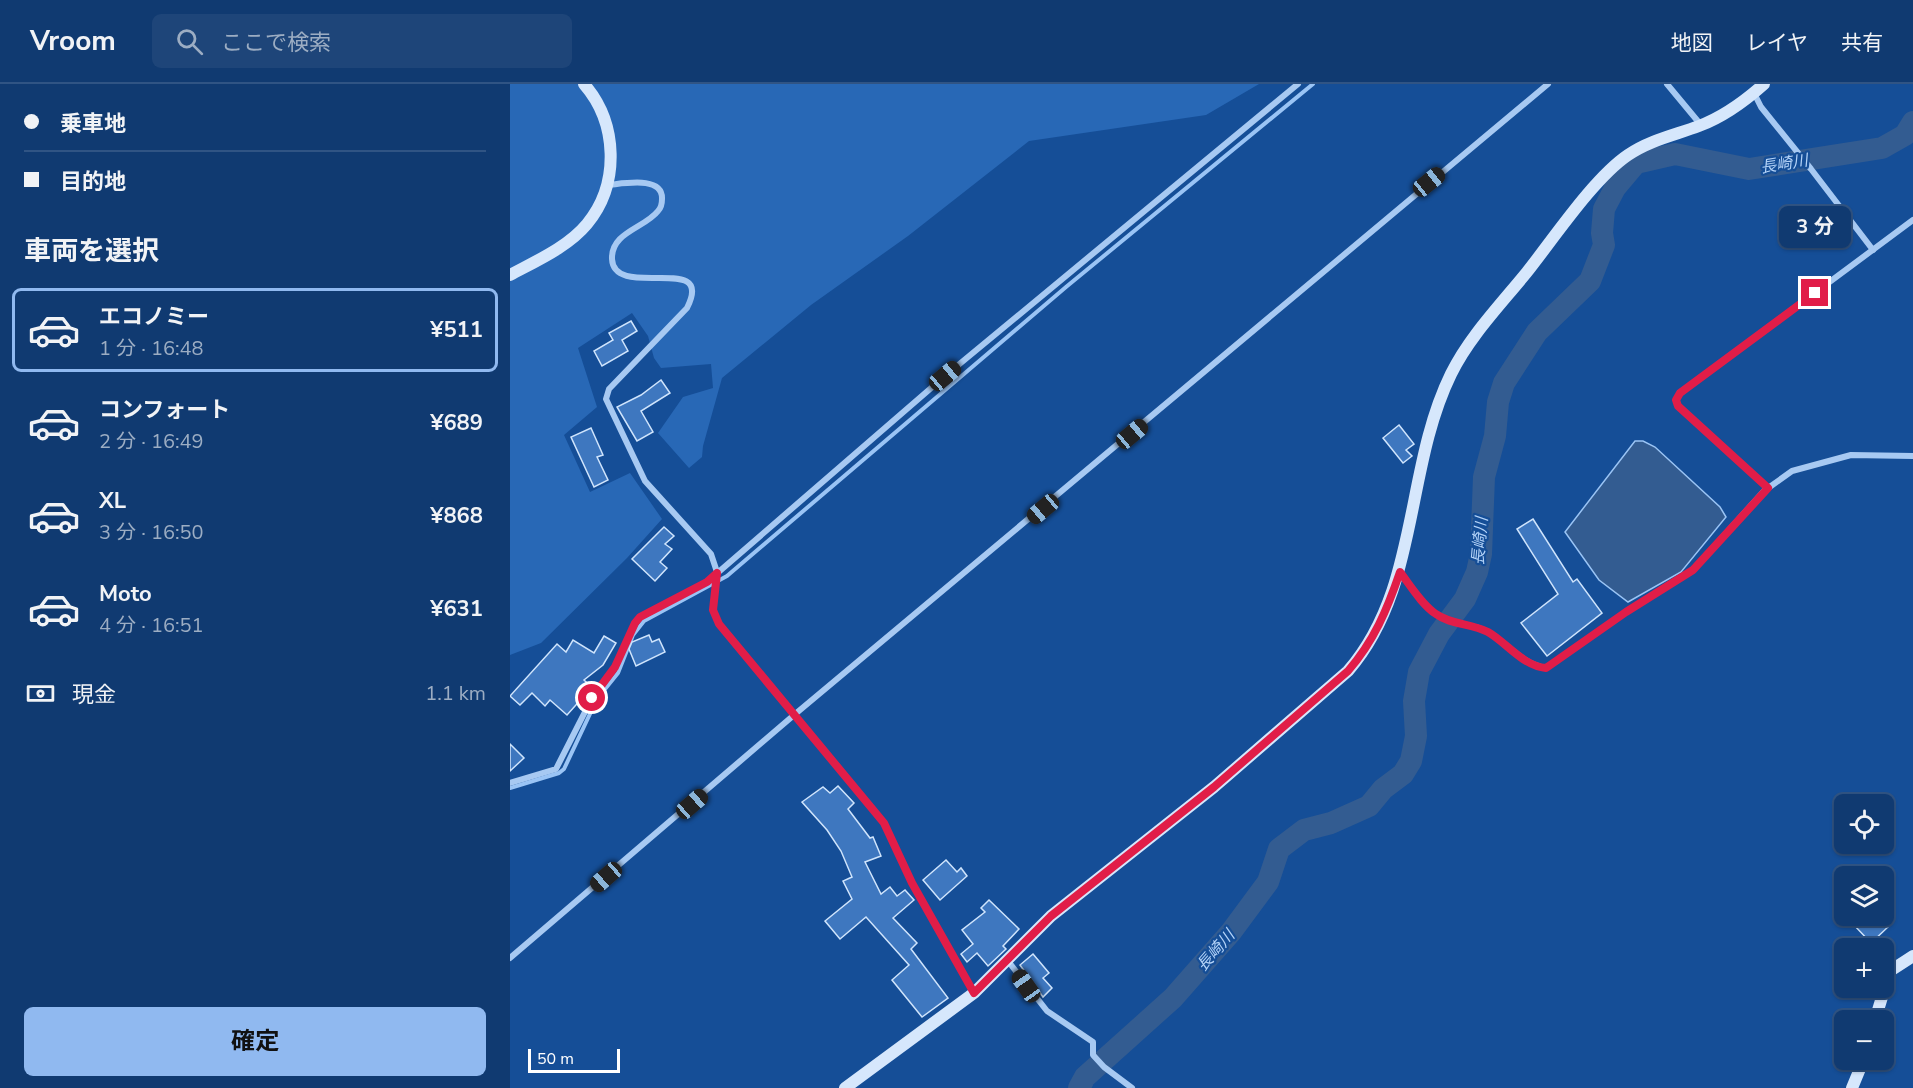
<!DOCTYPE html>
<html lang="ja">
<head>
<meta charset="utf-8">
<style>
  :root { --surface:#103a71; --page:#1e4579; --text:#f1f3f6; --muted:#9cadc3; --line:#305484; --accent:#90b9f0 }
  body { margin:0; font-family:"Nunito Sans","Noto Sans JP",sans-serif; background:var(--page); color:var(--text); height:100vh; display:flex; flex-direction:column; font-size:22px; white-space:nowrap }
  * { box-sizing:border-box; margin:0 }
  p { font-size:20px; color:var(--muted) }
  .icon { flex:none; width:33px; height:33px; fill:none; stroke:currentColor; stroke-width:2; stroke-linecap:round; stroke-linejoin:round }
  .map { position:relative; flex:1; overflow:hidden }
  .panel { display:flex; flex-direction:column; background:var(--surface); width:510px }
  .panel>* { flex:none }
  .hud { display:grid; align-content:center; height:132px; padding:0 24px; background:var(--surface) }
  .buttons { position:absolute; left:1324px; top:710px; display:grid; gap:12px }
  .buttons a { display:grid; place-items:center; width:60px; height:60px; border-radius:9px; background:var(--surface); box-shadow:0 2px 4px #0004,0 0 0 2px var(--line); font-size:30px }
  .scale { position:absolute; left:18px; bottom:15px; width:92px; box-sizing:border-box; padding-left:6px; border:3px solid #fff; border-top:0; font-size:16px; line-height:21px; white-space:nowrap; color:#fff; -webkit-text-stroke:4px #154e97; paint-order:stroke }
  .end { position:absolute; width:27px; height:27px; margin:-14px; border:8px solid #e11d48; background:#fff; box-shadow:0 0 0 3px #fff }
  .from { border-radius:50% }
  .bubble { position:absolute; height:42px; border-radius:9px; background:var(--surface); box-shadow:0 2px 4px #0004,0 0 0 2px var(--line); font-size:20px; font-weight:700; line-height:42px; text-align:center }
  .car { position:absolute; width:18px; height:36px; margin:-18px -9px; border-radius:8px; box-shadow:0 0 4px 2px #0007; background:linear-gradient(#222 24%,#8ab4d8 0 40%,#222 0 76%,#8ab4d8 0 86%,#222 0) }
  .hud b { display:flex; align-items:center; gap:21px; height:57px; font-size:22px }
  .hud b+b { border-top:2px solid var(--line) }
  .hud i { width:15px; height:15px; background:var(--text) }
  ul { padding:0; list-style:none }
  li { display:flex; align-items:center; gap:18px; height:84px; margin:0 12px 9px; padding:0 12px; border:3px solid transparent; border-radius:9px }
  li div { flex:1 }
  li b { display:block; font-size:22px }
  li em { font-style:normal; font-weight:700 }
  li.active { border-color:var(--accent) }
  li>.icon { width:54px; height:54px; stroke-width:1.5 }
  h2 { padding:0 24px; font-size:27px; line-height:72px }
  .pay { display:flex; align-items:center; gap:15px; height:66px; padding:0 24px; font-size:22px }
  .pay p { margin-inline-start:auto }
  .primary-button { display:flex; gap:12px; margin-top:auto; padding:12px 24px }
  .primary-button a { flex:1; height:69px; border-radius:9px; background:var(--accent); color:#111; font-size:24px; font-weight:700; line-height:69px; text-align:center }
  header { display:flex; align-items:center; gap:36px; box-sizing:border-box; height:84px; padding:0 30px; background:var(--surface); border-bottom:2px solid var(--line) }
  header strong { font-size:28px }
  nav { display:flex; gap:33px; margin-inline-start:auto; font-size:21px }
  .search { width:420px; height:54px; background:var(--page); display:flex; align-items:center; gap:15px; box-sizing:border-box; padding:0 21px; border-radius:9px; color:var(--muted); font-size:22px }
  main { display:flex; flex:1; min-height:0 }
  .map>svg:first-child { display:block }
  .green { fill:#2868b6 }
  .water { fill:#335c91; stroke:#9ac4f5; stroke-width:1.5 }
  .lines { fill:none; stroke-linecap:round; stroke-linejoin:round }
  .stream { stroke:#9ac4f5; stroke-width:4 }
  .river { stroke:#335c91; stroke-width:22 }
  .building { fill:#3e77bf; stroke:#cfe4fc; stroke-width:1.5 }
  .street { stroke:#a7c9f2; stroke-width:6 }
  .secondary { stroke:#d6e7fc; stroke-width:12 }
  .route { stroke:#e11d48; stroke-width:8 }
  .labels { text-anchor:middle; stroke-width:4.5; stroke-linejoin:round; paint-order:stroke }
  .water-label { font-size:16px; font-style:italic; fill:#b4d3f8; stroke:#154e97 }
</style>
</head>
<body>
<header>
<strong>Vroom</strong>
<div class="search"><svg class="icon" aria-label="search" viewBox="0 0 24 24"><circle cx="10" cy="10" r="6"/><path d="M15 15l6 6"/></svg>ここで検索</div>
<nav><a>地図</a><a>レイヤ</a><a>共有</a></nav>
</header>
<main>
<section class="panel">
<div class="hud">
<b><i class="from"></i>乗車地</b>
<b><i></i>目的地</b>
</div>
<h2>車両を選択</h2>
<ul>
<li class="active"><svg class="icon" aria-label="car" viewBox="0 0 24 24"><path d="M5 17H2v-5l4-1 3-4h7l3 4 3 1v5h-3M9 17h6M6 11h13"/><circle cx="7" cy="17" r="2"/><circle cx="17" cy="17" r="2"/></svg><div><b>エコノミー</b><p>1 分 · 16:48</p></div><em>¥511</em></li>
<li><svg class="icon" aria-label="car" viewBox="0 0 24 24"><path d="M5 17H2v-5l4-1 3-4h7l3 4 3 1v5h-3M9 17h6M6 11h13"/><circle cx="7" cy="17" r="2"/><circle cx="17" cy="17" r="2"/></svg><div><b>コンフォート</b><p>2 分 · 16:49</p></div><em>¥689</em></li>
<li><svg class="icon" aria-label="car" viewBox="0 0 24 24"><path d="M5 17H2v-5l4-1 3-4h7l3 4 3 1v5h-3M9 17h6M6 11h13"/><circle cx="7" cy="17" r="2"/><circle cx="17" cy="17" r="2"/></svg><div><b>XL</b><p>3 分 · 16:50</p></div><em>¥868</em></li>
<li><svg class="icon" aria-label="car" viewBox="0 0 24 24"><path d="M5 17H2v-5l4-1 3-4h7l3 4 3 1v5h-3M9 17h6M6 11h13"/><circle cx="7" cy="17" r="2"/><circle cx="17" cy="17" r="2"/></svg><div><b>Moto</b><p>4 分 · 16:51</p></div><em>¥631</em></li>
</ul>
<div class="pay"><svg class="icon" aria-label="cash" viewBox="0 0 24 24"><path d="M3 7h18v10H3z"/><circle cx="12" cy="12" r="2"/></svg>現金<p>1.1 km</p></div>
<div class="primary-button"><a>確定</a></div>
</section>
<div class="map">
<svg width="1403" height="1004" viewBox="0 0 1403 1004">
  <rect width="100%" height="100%" fill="#154e97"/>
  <polygon class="green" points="0,0 749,0 696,31 519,57 398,152 301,221 212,294 193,362 192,373 179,384 148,349 173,313 203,304 201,280 151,284 144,274 138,252 122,229 68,264 87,323 54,351 80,408 120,389 152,435 117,474 31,559 0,571"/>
  <polygon class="water" points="1125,357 1133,357 1145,363 1210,423 1216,433 1171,488 1118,518 1089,496 1055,448"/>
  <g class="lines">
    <polyline class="stream" points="0,704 49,689 54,685 87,615 108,589 123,551 134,537 217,492 556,203 803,0"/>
    <polyline class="river" points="569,1004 575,993 663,914 721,848 758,798 769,765 794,746 821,739 859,722 873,705 893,690 901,677 906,652 904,617 909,588 929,550 955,515 967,488 971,470 974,393 985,352 988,318 994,299 1027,248 1080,197 1094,161 1092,149 1094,125 1105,104 1126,79 1165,70 1239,85 1372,64 1395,51 1403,38"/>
  </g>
  <g class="building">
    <polygon points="121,237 127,247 112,256 118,267 92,282 84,267 103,256 99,249"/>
    <polygon points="151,296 160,309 131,327 143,348 127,357 107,323 131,311"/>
    <polygon points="889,341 904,360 896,366 902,372 893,379 873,354"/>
    <polygon points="81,344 93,371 87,373 98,396 84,403 61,353"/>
    <polygon points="1023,435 1063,498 1067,495 1092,529 1037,572 1011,539 1048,510 1007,445"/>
    <polygon points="154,443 164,452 155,460 162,465 150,478 157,484 145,497 122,475"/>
    <polygon points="139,551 142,558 149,555 155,568 126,582 119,565 122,558"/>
    <polygon points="94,552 106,559 93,581 74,596 82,603 57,631 40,616 35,622 22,609 10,621 0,612 47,560 56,568 63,556 84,569"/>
    <polygon points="0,660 14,674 0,687"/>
    <polygon points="328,702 344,719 338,725 360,754 363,753 371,772 355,778 371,810 380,803 387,812 395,806 404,816 383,834 407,859 401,865 438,914 412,933 382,896 399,881 356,833 330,855 315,837 342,815 333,797 342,793 331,767 317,746 292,718 313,703 320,709"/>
    <polygon points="436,776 447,788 451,784 457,792 430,816 413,796"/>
    <polygon points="479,816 509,845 493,862 496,865 478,882 467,869 457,878 451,870 463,860 452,846 475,828 471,824"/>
    <polygon points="1352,831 1369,831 1379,842 1361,859 1343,840"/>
    <polygon points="523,870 539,889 533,894 542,904 533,913 510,881"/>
  </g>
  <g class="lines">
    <g class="street">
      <polyline points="1157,0 1191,41"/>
      <polyline points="1244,9 1251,23 1301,85 1363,166"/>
      <path d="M97,101C112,100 153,91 152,115C152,118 151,124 148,127C135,144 101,148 102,175C104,217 206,167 177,224L99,305L96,315L135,397L201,470L207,488L203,526L209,540L374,739L402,799L464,909"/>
      <polyline points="1258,404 1168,322 1166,316 1170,309 1403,136"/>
      <path d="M890,488C900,501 912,521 926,530C942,541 961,539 978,548C997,559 1013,581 1036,584L1116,528L1183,486L1254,407L1282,387L1341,371L1403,372"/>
      <polyline points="0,699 46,685 82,614 105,583 125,539 130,533 197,498 435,292 788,0"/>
      <polyline points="0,874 284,631 1038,0"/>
      <polyline points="498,877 537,927 583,958 583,971 594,983 622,1004"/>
    </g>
    <g class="secondary">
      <path d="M0,191C26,177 58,163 77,140C110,100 108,39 74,0"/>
      <polyline points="1365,936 1380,887 1403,872"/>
      <path d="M335,1004L464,909L541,832L704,703L838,587C910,504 894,386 941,290C959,253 991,220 1017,188C1044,154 1084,94 1118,71C1140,56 1165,51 1189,42C1213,33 1235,17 1254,0"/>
      <polyline points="1342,1004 1354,975"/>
    </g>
  </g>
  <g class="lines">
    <path class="route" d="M82,614L105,583L125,539L130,533L197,498L207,489L203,526L209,540L374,739L402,799L464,909L541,832L704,703L838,587C864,557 877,526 890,488C900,501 912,521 926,530C941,541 961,539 978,548C997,559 1013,582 1036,584L1116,528L1183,486L1258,404L1168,322L1166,316L1170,309L1305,209"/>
  </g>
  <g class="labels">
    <g class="water-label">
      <text transform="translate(1274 79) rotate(-9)" y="6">長崎川</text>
      <text transform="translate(969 457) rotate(-85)" y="6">長崎川</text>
      <text transform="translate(705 866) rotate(-49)" y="6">長崎川</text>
    </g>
  </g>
</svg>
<div class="buttons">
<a><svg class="icon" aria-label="locate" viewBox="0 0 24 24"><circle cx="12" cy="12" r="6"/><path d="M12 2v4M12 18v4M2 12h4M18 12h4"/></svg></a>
<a><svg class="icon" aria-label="layers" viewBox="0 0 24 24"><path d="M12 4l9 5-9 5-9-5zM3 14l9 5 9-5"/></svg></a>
<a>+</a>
<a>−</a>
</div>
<div class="scale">50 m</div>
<i class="end from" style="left:82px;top:614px"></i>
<i class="end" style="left:1305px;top:209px"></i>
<div class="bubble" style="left:1269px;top:122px;width:72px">3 分</div>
<i class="car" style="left:919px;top:98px;rotate:51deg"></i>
<i class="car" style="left:435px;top:292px;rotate:50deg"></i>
<i class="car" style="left:622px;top:350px;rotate:50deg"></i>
<i class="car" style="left:533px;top:425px;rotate:230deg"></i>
<i class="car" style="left:182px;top:720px;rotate:49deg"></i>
<i class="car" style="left:96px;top:793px;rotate:229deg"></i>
<i class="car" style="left:516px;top:902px;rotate:325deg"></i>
</div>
</main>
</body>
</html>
